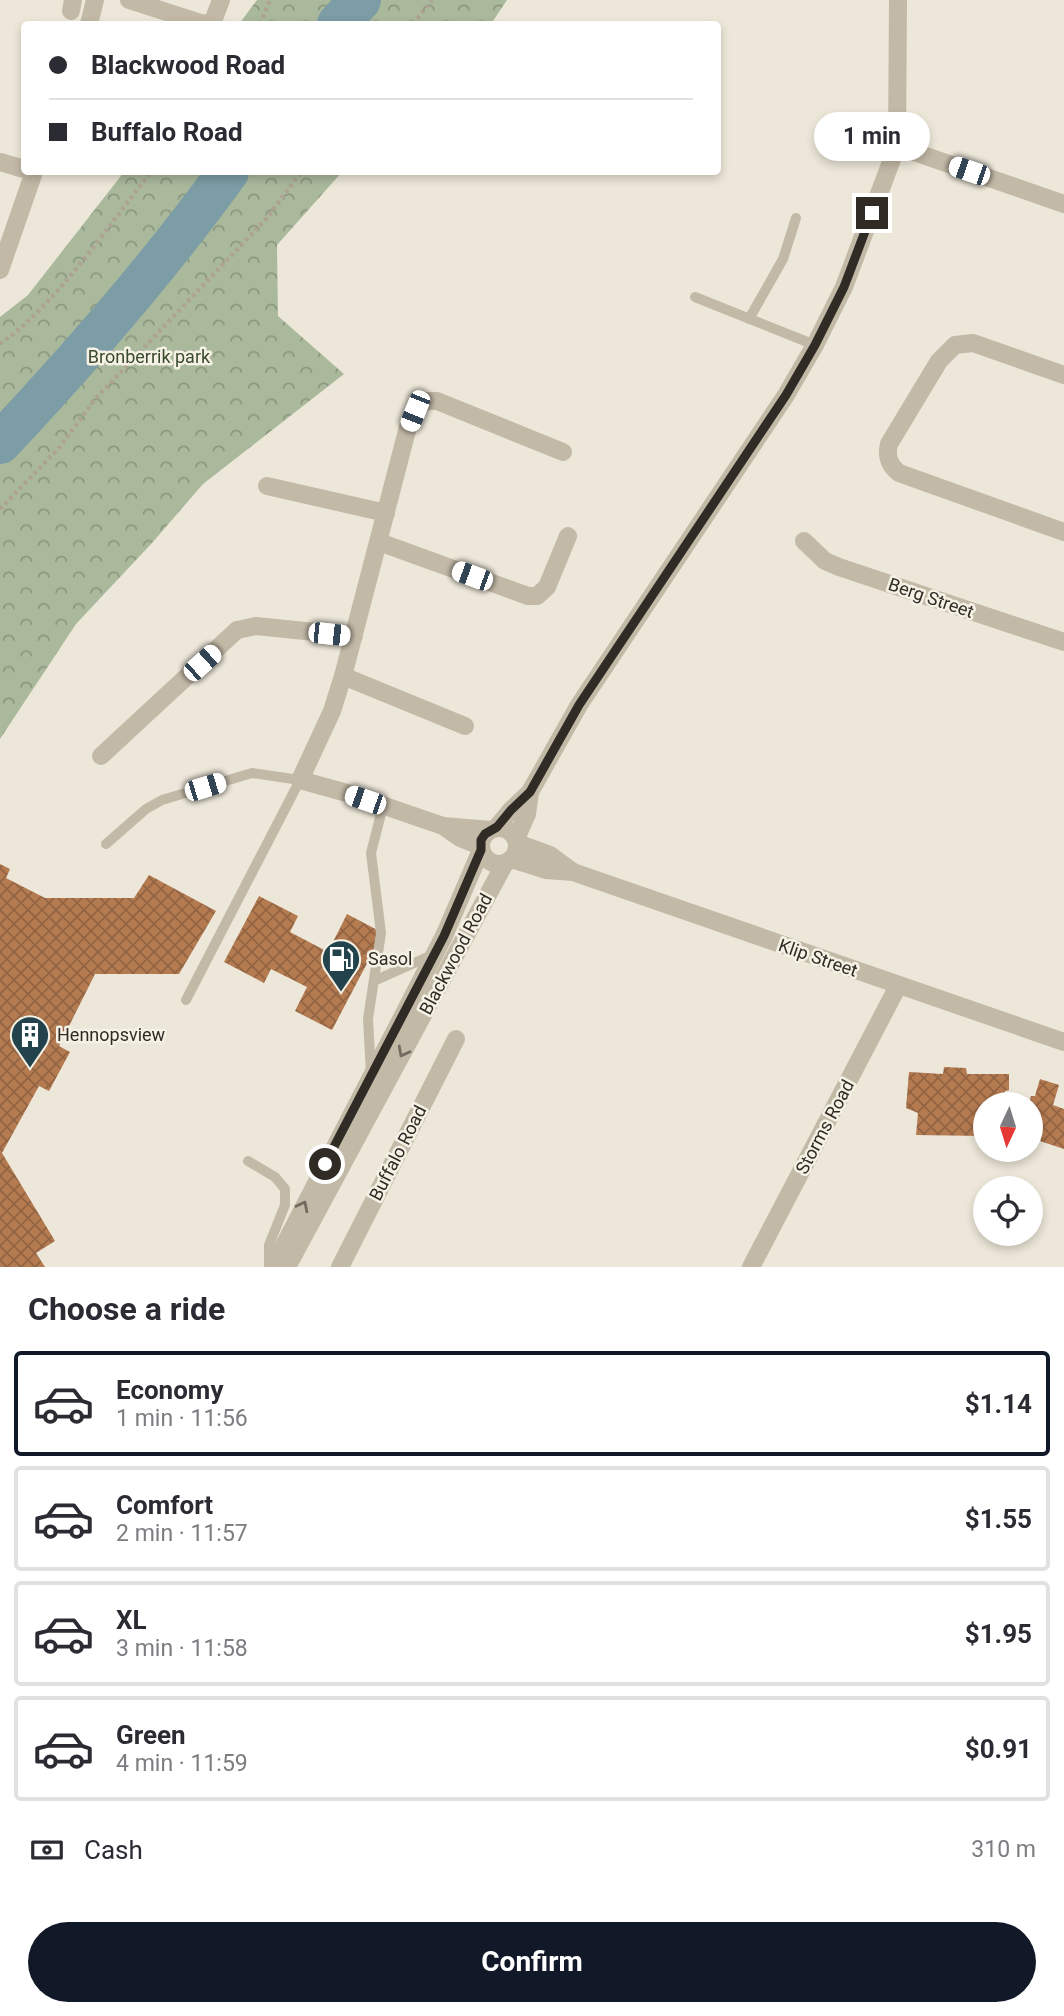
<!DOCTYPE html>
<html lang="en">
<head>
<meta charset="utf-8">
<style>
  :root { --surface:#fff; --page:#f7f7f7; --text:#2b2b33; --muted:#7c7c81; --line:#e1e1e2; --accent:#111827 }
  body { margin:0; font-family:Roboto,sans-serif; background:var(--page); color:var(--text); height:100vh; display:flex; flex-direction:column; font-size:26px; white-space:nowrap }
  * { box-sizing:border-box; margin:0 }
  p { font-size:23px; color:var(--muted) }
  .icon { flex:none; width:38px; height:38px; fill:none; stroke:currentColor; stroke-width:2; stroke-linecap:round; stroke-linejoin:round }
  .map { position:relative; height:1267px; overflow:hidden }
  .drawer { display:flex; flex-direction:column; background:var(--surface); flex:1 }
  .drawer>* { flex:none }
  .top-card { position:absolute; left:21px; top:21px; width:700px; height:154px; border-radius:7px; box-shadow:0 4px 10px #0003; display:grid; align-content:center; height:154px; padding:0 28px; background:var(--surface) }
  .needle { width:46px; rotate:184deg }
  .controls { position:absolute; left:973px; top:1092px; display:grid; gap:14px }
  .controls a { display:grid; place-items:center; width:70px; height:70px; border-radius:50%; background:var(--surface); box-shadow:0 4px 10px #0003; font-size:35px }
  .end { position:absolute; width:32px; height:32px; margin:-16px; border:9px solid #312b26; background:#fff; box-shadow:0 0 0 4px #fff }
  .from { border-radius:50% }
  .bubble { position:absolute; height:49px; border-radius:24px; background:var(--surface); box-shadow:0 4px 10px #0003; font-size:23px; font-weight:700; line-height:49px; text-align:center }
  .car { position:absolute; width:21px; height:42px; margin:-21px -10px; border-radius:9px; box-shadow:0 0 5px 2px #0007; background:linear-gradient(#fff 24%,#345 0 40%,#fff 0 76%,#345 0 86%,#fff 0) }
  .top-card b { display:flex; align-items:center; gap:24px; height:66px; font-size:26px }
  .top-card b+b { border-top:2px solid var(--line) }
  .top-card i { width:18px; height:18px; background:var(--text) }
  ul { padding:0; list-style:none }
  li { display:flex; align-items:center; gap:21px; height:105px; margin:0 14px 10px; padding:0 14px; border:4px solid var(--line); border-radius:7px }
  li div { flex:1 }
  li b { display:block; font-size:26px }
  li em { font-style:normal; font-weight:700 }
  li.active { border-color:var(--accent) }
  li>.icon { width:63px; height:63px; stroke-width:1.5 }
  h2 { padding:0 28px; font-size:32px; line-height:84px }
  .pay { display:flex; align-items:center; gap:18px; height:77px; padding:0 28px; font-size:26px }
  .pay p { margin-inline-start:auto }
  .primary-button { display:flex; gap:14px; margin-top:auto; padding:14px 28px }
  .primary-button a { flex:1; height:80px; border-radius:42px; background:var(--accent); color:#fff; font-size:28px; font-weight:700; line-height:80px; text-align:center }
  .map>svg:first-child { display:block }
  .park { fill:url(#park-crowns) }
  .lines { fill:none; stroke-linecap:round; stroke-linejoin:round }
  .river { stroke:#7c9da6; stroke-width:42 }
  .building { fill:url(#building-cross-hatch) }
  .path { stroke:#aea392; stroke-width:4.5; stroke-dasharray:3.5 3.5; stroke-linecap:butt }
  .service { stroke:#c3b9a7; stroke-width:10 }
  .minor { stroke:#c3b9a7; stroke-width:18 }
  .tertiary { stroke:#c3b9a7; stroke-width:18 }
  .oneway { stroke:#736b60 }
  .route { stroke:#312b26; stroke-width:9 }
  .labels { text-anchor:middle; stroke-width:5; stroke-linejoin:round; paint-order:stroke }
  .park-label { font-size:18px; fill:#3b4b2e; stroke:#f5f1e5 }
  .street-label { font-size:18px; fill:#312b26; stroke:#f5f1e5 }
  .poi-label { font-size:18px; fill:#312b26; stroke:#f5f1e5; text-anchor:start }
</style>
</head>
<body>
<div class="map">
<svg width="1064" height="1267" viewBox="0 0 1064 1267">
  <defs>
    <pattern id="park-crowns" width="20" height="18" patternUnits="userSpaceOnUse" patternTransform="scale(1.75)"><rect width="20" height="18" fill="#aab99c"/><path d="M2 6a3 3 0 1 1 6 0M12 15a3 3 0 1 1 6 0" fill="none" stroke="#8b977f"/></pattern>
    <pattern id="building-cross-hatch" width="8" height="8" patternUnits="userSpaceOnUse" patternTransform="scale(1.75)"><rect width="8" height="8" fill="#b47a50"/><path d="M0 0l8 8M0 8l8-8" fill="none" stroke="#936442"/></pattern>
  </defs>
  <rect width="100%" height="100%" fill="#ede7d9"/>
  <g class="park">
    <polygon points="257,0 507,0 491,24 239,24"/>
    <polygon points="124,172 342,172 277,245 278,316 344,374 203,484 152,543 76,624 0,739 0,317 28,295"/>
  </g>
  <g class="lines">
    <g class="river">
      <polyline points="338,24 360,0"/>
      <path d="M0,443C81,357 159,267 228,172"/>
    </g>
  </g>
  <g class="building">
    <polygon points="0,864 10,869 6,878 45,898 134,898 149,875 216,911 179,974 95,974 59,1046 70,1052 49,1091 39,1086 2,1153 55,1241 36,1253 45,1267 0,1267"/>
    <polygon points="259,896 298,916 290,932 328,952 347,914 383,933 332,1030 295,1011 307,987 271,969 264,983 224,962"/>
    <polygon points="944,1067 966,1068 967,1074 1009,1074 1009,1090 1005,1091 1005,1098 994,1099 994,1104 985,1104 985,1136 916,1135 918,1113 906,1108 909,1072 943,1074"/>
    <polygon points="1040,1079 1059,1085 1053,1105 1064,1109 1064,1149 1031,1138 1031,1104 1029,1104 1031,1096 1035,1096"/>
  </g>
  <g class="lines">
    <g class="path">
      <polyline points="260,24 270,0"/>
      <polyline points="413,24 432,0"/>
      <path d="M0,344C56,305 108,226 151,172"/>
      <polyline points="0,509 59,448 96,398 267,218 301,172"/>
    </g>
    <g class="service">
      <polyline points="695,297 815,345"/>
      <polyline points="749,319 783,259 796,218"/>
      <polyline points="106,844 146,809 162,800 252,773 300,780 186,1000"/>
      <polyline points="374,981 432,955"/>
      <polyline points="371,1073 368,1019 381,933 371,853 383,806"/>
      <polyline points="248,1161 275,1177 285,1189 285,1205 269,1245 269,1267"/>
    </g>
    <g class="minor">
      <polyline points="129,0 204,24 213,21 221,0"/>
      <polyline points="71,11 73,0"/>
      <polyline points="89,24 95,0"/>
      <polyline points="897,146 1064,204"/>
      <polyline points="0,162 24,169"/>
      <polyline points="0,270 34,172"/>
      <path d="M1064,375L973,343L955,345L939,361L889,444C886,456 889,465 899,473L1064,532"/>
      <polyline points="267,486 386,513"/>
      <polyline points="804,541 825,561 839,567 1064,642"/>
      <polyline points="379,542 528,596 537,596 547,587 568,536"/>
      <polyline points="343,676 465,726"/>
      <polyline points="101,756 237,630 256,626 354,636"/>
      <polyline points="443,826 490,830"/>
      <polyline points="517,843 550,855 573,872"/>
      <polyline points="480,846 460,838 443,826 347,793 300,780 332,711 343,676 408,427 415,411 425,401 437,401 563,452"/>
      <polyline points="511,859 546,870 573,872 1064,1042"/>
      <polyline points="340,1267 456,1039"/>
      <polyline points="751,1267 898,986"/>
    </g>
    <g class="tertiary">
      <polyline points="497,827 511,810 530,792 579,705 786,395 815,345 844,287 897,146 898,0"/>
      <circle cx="499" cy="846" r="18"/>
      <polyline points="516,839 527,814 530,792"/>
      <polyline points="273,1267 444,936 481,850"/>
      <polyline points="287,1267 505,863"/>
    </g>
  </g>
  <defs><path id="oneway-chevron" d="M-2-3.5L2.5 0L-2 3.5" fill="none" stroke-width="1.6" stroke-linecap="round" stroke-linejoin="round" transform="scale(1.75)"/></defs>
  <g class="oneway">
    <use href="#oneway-chevron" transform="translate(403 1052) rotate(118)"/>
    <use href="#oneway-chevron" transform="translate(303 1206) rotate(-63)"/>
  </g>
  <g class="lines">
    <polyline class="route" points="325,1164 444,936 481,850 481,840 485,834 497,827 511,810 530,792 579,705 786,395 815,345 844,287 872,213"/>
  </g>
  <defs>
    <g id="fuel-pin" transform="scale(2.0125)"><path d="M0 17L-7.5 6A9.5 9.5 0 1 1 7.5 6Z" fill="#22424c" stroke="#f5f1e5"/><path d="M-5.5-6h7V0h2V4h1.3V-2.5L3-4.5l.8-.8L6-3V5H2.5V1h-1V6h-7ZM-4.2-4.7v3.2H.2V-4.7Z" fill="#fff"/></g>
    <g id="building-pin" transform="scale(2.0125)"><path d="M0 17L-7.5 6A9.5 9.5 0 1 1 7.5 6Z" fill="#22424c" stroke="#f5f1e5"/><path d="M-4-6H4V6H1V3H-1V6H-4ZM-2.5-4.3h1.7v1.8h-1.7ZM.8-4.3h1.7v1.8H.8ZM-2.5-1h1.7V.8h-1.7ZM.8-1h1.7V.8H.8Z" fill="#fff"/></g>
  </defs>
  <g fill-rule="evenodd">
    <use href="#fuel-pin" x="341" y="959"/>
    <use href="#building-pin" x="30" y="1035"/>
  </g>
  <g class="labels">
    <g class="park-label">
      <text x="149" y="363">Bronberrik park</text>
    </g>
    <g class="street-label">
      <text transform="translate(931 598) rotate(19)" y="6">Berg Street</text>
      <text transform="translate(456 954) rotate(-62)" y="6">Blackwood Road</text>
      <text transform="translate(818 958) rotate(19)" y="6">Klip Street</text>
      <text transform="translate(825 1127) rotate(-62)" y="6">Storms Road</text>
      <text transform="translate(398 1153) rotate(-63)" y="6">Buffalo Road</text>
    </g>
    <g class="poi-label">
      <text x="368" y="965">Sasol</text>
      <text x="57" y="1041">Hennopsview</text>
    </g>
  </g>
</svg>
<div class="controls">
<a><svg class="needle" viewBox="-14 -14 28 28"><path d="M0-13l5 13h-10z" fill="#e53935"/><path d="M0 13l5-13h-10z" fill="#7c7c81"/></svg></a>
<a><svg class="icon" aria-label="locate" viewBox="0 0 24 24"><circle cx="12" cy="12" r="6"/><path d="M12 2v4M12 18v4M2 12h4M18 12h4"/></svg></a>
</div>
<i class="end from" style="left:325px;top:1164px"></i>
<i class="end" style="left:872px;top:213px"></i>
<div class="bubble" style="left:814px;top:112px;width:116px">1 min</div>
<i class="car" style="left:969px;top:171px;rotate:289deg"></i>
<i class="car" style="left:415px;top:411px;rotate:202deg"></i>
<i class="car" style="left:472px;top:576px;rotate:290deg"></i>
<i class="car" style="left:329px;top:634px;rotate:96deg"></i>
<i class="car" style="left:202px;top:663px;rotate:48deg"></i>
<i class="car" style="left:205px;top:787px;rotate:73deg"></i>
<i class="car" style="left:365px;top:800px;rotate:289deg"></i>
<div class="top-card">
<b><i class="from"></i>Blackwood Road</b>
<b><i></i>Buffalo Road</b>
</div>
</div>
<section class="drawer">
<h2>Choose a ride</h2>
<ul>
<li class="active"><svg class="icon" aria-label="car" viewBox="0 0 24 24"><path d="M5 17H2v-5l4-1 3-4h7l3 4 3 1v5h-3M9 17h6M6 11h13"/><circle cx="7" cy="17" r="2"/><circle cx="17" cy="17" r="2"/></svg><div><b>Economy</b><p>1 min · 11:56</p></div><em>$1.14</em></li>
<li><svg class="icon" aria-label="car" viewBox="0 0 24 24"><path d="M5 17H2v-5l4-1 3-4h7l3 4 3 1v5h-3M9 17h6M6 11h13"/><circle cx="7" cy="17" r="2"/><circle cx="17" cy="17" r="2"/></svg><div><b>Comfort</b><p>2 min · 11:57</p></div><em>$1.55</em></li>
<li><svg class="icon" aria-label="car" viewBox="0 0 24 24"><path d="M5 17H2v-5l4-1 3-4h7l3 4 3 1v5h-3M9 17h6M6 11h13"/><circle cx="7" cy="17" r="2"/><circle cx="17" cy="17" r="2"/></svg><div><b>XL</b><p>3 min · 11:58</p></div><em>$1.95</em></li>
<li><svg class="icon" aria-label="car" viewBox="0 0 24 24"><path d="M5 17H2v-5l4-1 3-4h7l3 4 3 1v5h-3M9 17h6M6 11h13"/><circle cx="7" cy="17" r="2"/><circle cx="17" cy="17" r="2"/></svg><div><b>Green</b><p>4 min · 11:59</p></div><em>$0.91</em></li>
</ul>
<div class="pay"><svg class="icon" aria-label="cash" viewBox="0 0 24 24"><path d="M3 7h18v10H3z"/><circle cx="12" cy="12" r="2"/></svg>Cash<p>310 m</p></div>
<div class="primary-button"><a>Confirm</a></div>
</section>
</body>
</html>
